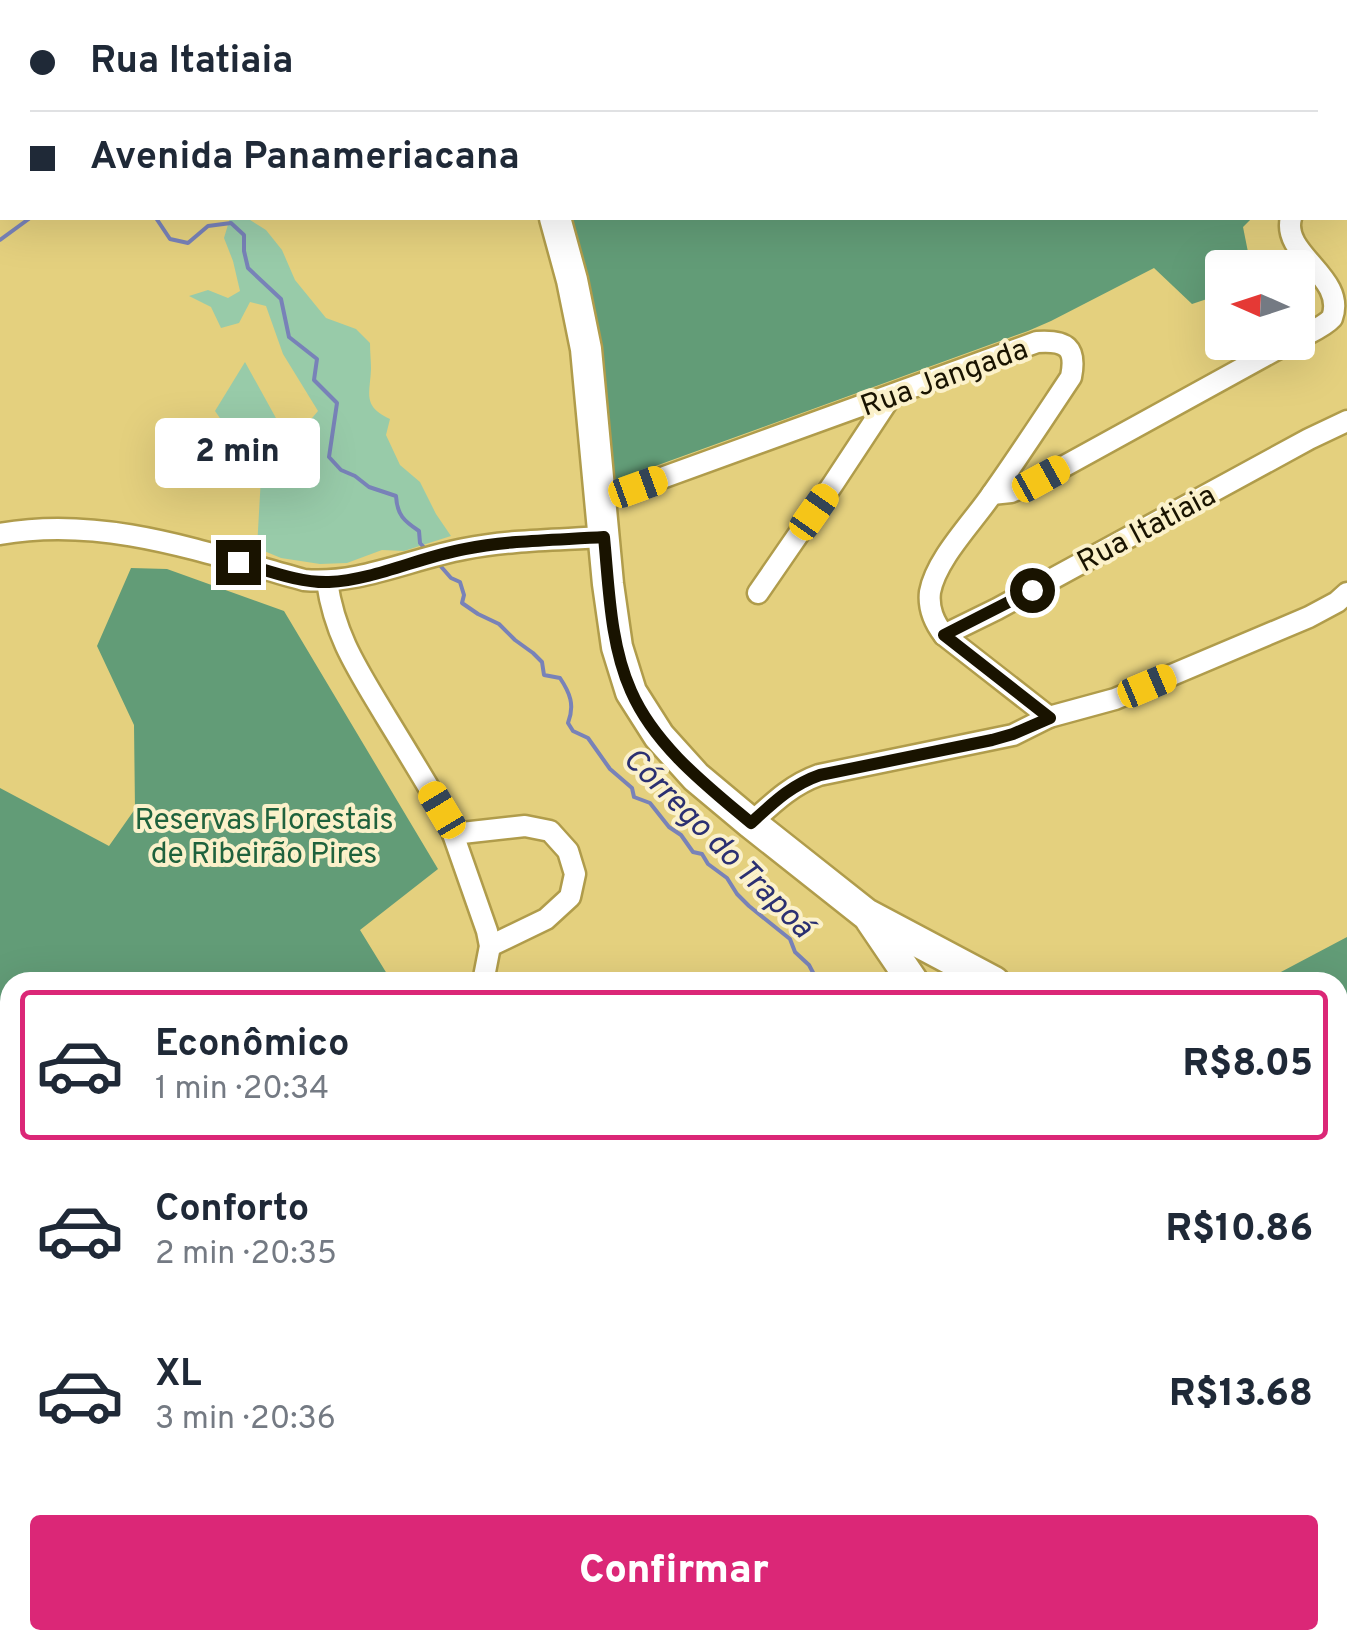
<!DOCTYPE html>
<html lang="pt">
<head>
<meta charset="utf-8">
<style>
  :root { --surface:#fff; --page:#f2f2f3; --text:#1f2937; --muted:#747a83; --line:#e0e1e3; --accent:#db2777 }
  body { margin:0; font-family:Overpass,sans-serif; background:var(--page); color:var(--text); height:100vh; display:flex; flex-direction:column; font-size:38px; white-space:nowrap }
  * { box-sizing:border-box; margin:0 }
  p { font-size:32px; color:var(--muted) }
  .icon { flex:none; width:55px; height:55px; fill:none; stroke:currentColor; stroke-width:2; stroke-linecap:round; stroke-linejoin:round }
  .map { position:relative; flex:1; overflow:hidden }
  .side { position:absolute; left:0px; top:972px; width:1348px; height:678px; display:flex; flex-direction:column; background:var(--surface); border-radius:30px 30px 0 0; box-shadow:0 10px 40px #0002 }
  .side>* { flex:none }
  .guide { position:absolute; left:0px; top:0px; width:1348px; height:220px; box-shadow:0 10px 40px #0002; display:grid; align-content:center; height:220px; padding:0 30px; background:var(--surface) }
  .needle { width:65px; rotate:273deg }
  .fabs { position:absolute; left:1205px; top:250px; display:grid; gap:20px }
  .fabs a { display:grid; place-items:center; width:110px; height:110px; border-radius:10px; background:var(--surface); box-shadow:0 10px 40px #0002; font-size:50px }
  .end { position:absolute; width:45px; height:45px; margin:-22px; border:12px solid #191300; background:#fff; box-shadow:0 0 0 5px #fff }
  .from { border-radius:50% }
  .bubble { position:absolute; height:70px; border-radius:10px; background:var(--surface); box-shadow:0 10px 40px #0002; font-size:32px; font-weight:800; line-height:70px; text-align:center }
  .car { position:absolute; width:30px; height:60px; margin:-30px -15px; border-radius:12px; box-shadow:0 0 8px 2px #0007; background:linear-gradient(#f5c518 24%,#345 0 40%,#f5c518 0 76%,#345 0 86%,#f5c518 0) }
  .guide b { display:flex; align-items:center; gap:35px; height:95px; font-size:38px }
  .guide b+b { border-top:2px solid var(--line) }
  .guide i { width:25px; height:25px; background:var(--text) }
  ul { padding:18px 0 0; list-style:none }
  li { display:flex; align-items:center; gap:30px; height:150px; margin:0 20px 15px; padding:0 10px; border:5px solid transparent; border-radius:10px }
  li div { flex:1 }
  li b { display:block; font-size:38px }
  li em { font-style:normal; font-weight:800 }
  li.current { border-color:var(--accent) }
  li>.icon { width:90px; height:90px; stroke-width:1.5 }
  .primary-button { display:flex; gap:20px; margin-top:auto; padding:20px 30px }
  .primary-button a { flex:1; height:115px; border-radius:10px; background:var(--accent); color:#fff; font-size:40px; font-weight:800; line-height:115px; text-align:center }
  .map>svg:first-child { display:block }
  .green { fill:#98cba9 }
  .forest { fill:#629c77 }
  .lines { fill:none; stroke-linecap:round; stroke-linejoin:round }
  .stream { stroke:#7882b8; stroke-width:4 }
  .minor-casing { stroke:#b09c4b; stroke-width:25 }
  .major-casing { stroke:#b09c4b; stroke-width:30 }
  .highway-casing { stroke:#b09c4b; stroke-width:35 }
  .minor { stroke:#fff; stroke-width:20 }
  .major { stroke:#fff; stroke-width:25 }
  .highway { stroke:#fff; stroke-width:30 }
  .route { stroke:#191300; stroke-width:12 }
  .labels { text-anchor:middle; stroke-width:8; stroke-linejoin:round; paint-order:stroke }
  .street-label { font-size:30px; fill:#191300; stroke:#fbf1ca }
  .park-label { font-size:30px; fill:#1f623d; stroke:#fbf1ca }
  .water-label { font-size:32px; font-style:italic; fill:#2b3072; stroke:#fbf1ca }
</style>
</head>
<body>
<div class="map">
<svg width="1347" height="1649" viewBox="0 0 1347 1649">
  <rect width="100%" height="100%" fill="#e4d07e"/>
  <g class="green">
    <path d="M230,218H247L266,230L282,250L295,280L326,318L356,329L370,343C370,352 371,361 371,369C370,394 362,406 390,419L386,435L400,465L420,482L436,514L451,536L404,551L382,550L347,563L320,564L281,558L257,548L261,477L215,411L245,362L282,429L302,430L318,411L283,354L266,306L250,302L239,323L221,328L211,307L189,296L208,290L228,298L240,291L233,261L224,238Z"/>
    <polygon points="1119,1640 1307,1640 1308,1649 1208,1649 1206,1644 1188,1649 1132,1649"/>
  </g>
  <g class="forest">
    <polygon points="570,218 1252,218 1243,227 1251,267 1222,268 1222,294 1192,304 1154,268 1051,321 1028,331 614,481 589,291"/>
    <polygon points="131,568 167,569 284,611 438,869 360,930 392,982 10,982 10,1452 0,1459 0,788 109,846 135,809 134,725 97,646"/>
    <polygon points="1347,937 1347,1151 1338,1146 1338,982 1262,982"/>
    <polygon points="10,1556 10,1640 289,1640 290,1649 0,1649 0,1562"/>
  </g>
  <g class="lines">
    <g class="stream">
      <polyline points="147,0 148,2"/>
      <path d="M156,218L170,239L188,243L208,226L231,223L244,235V251L248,268L281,299L289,337L317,359L314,380L337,403L329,457L341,470L355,476L369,487L396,496C397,515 404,521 419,531L420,543L427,551"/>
      <polyline points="0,240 30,218"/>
      <path d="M437,562L451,578L460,582L464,595L462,603L478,614L499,624L515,640L533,653L542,662L544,675L560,678C570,693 575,705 568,723L573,731L588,738L610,769L632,788L634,797L650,803L669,827L681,835L693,852L702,854L708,864L727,878L737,894L749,906L790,939L795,952L809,965L818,982"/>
      <polyline points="1338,1519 1347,1518"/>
      <polyline points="1256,1640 1260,1649"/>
      <polyline points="1000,1649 1005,1640"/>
    </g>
    <g class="minor-casing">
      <g id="minor">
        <polyline points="669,0 670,2"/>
        <polyline points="1250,0 1250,2"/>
        <polyline points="752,2 752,0"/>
        <polyline points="1035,2 1035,0"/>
        <polyline points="1345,178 1347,178"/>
        <path d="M1291,218C1281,255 1347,277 1332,318C1324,327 1308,333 1298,339"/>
        <polyline points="992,494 1011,492 1041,479 1290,342"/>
        <path d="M601,500L1037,342C1066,340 1077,347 1071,377C1045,416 1019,456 992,494C973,522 936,559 930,592C928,609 934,622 944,635L1049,717"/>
        <path d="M0,534C104,515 205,553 304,580C359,585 410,559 464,549C509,540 557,540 604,537"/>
        <path d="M327,582C335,637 358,670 386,717C405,748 424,779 442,810L453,834L487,931L490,946L483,982"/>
        <polyline points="758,593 833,484 891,396"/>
        <polyline points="944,635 997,609 1309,439 1347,421"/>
        <path d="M751,823C773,803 791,785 819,775L1013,735L1049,717L1115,699L1309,617L1337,602L1347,593"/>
        <polyline points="453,834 525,826 550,831 568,851 575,874 570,897 546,919 490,946"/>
        <polyline points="976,1649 982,1640"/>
      </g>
    </g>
    <g class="major-casing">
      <polyline id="major" points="1334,1640 1337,1649"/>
    </g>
    <g class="highway-casing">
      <g id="highway">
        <polyline points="490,0 490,2"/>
        <polyline points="555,218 572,280 586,349 608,584 617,647 631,692 659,736 696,777 751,823 866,914 994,982"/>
        <polyline points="871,920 913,982"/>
        <polyline points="1338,1179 1347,1184"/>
      </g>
    </g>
    <use href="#minor" class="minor"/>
    <use href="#major" class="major"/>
    <use href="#highway" class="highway"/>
  </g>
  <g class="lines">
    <path class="route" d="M238,562C267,570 299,583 329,582C374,580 420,557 465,549C510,540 558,540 604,537C609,588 610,644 631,691C655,746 707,786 751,823C773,803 791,785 820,775L992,740L1013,734L1050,718L944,635L1032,590"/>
  </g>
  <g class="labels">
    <g class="street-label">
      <text transform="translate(944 377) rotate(-20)" y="10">Rua Jangada</text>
      <text transform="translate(1146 528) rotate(-28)" y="10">Rua Itatiaia</text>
    </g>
    <g class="park-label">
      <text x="264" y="829">Reservas Florestais<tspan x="264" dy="34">de Ribeirão Pires</tspan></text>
    </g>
    <g class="water-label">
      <text transform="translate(719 842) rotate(45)" y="11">Córrego do Trapoá</text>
    </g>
  </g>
</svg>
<div class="fabs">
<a><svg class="needle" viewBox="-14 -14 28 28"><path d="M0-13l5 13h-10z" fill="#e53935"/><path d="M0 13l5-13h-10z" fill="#747a83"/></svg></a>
</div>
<i class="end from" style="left:1032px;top:590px"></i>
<i class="end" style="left:238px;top:562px"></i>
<div class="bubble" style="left:155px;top:418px;width:165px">2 min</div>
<i class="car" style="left:1041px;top:479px;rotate:61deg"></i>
<i class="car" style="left:638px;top:487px;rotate:70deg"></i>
<i class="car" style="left:814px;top:512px;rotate:35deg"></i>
<i class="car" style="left:1147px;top:686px;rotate:67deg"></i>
<i class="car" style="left:442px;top:810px;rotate:329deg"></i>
<div class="guide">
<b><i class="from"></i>Rua Itatiaia</b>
<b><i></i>Avenida Panameriacana</b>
</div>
<section class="side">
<ul>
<li class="current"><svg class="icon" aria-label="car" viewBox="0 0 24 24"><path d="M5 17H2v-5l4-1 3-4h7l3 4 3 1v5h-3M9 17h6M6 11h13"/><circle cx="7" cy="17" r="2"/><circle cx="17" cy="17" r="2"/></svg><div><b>Econômico</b><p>1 min · 20:34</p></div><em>R$8.05</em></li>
<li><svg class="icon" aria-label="car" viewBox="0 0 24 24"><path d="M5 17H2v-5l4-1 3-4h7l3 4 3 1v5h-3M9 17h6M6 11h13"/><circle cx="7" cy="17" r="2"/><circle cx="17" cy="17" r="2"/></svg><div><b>Conforto</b><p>2 min · 20:35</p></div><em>R$10.86</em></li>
<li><svg class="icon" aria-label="car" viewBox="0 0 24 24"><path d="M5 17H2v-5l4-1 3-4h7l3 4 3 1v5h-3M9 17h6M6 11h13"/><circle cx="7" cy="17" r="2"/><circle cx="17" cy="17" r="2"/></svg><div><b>XL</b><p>3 min · 20:36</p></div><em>R$13.68</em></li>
</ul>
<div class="primary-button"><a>Confirmar</a></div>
</section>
</div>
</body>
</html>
